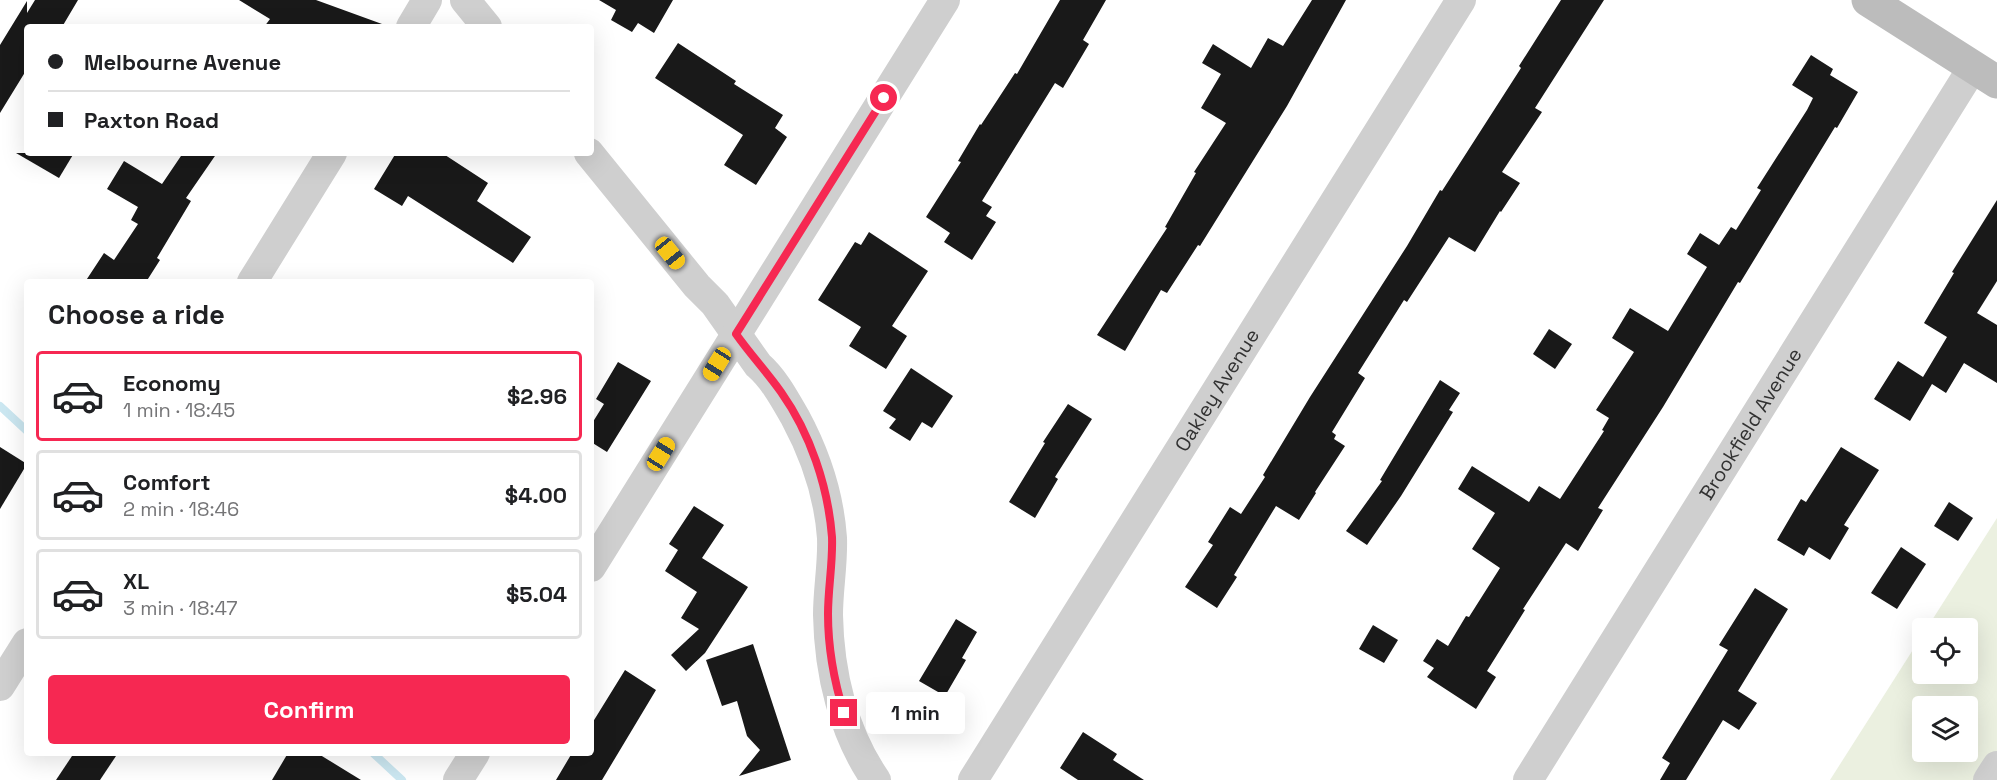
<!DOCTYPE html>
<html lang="en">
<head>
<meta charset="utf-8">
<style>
  :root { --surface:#fff; --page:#f6f6f6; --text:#202124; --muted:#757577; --line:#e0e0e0; --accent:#f62852 }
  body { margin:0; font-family:"Space Grotesk",sans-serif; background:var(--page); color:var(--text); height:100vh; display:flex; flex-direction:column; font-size:22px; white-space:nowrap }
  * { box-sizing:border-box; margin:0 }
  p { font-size:20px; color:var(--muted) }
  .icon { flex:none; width:33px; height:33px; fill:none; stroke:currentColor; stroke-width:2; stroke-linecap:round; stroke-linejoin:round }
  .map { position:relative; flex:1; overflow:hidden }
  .side { position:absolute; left:24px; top:279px; width:570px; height:477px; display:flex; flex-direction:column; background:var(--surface); border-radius:6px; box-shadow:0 6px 24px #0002 }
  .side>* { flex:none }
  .hud { position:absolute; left:24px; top:24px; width:570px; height:132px; border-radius:6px; box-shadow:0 6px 24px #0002; display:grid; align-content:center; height:132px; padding:0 24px; background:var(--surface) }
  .tools { position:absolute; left:1912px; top:618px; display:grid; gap:12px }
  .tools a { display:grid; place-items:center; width:66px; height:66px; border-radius:6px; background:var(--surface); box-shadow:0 6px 24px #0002; font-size:30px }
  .end { position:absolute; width:27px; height:27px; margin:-14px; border:8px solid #f62852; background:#fff; box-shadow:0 0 0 3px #fff }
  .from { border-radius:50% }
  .bubble { position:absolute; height:42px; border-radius:6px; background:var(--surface); box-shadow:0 6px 24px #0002; font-size:20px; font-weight:800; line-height:42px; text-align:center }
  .car { position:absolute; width:18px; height:36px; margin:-18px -9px; border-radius:8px; box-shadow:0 0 4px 2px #0007; background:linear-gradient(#f5c518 24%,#345 0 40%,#f5c518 0 76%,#345 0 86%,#f5c518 0) }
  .hud b { display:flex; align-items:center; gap:21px; height:57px; font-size:22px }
  .hud b+b { border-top:2px solid var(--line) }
  .hud i { width:15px; height:15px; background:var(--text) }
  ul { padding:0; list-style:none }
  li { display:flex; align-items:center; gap:18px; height:90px; margin:0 12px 9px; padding:0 12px; border:3px solid var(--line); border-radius:6px }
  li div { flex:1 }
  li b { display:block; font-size:22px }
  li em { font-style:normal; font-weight:800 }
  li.active { border-color:var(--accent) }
  li>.icon { width:54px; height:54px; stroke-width:1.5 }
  h2 { padding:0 24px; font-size:27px; line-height:72px }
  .cta { display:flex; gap:12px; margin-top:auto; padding:12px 24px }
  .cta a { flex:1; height:69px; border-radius:6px; background:var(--accent); color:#fff; font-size:24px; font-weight:800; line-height:69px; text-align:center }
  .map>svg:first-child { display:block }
  .green { fill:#ebf0e0; fill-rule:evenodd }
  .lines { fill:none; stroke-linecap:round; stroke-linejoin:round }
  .stream { stroke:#cbe7f1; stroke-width:8 }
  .building { fill:#191919 }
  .street { stroke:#cfcfcf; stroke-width:30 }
  .secondary { stroke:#bcbcbc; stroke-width:33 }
  .route { stroke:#f62852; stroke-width:8 }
  .labels { text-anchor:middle; stroke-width:6; stroke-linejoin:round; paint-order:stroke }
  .street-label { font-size:20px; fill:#323232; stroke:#fff }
</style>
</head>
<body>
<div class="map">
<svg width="1997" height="780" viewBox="0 0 1997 780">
  <rect width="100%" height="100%" fill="#fff"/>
  <path class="green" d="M1997,518V766L1988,780H1830L1923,634V674H1968V628H1927ZM1923,706H1968V752H1923Z"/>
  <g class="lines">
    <g class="stream">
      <polyline points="0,406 27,431"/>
      <polyline points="373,753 402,780"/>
    </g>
  </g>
  <g class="building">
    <polygon points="35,0 78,0 62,27 27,27 27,69 0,113 0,45 27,1 27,13"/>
    <polygon points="239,0 316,0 382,24 382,27 264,27 270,19"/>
    <polygon points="599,0 673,0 654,33 638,23 632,32 611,20 616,10"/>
    <polygon points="1060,0 1106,0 1083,40 1089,44 1063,88 1055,83 982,201 992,207 986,216 996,222 972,260 944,242 950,233 926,217 961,162 958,161 980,124 981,125 1015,73 1017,74"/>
    <polygon points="1312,0 1346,0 1287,106 1200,246 1198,245 1167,293 1161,290 1125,351 1097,335 1167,228 1165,227 1196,173 1194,172 1226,123 1201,108 1221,74 1202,63 1213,44 1251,68 1268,38 1283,46"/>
    <polygon points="1561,0 1604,0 1535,108 1542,112 1502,172 1520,183 1501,212 1500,211 1475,252 1449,237 1407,302 1404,300 1358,373 1365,378 1332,432 1336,435 1334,439 1345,446 1315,492 1316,493 1299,520 1276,506 1234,575 1237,577 1217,608 1185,587 1213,545 1208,542 1230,507 1241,514 1265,477 1263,475 1310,397 1407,246 1440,190 1442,191 1521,68 1519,66"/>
    <polygon points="678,43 736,81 734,84 783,115 775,128 787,137 756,185 724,165 743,135 655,78"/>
    <polygon points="1811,55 1833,69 1830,75 1858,92 1837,128 1835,127 1740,283 1738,282 1663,407 1598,508 1603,510 1578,551 1566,543 1523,609 1525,610 1487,671 1496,677 1476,709 1427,677 1434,668 1423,661 1437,639 1448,646 1466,616 1469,617 1500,568 1472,549 1495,513 1458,489 1472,466 1529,502 1539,486 1560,499 1604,431 1602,430 1609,418 1596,410 1634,352 1612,338 1630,308 1668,331 1707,267 1687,254 1700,233 1719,245 1731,227 1736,230 1761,190 1757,188 1807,110 1813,98 1792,85"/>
    <polygon points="16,153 74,153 59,178"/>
    <polygon points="183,153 217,153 186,198 191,201 157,258 160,260 146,282 85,282 104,253 114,260 138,224 131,220 138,207 107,189 124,161 162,184"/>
    <polygon points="396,153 442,153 488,183 477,201 531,237 513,263 408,196 402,206 374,189"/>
    <polygon points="1997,200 1997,281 1977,313 1997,325 1997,383 1964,363 1946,393 1932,384 1910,421 1874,399 1898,361 1923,377 1947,337 1924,323 1954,273 1952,272"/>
    <polygon points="869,232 928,271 892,326 907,336 886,369 849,346 861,327 818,300 855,242 861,245"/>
    <polygon points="1549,329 1572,344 1555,369 1533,354"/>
    <polygon points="618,362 651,381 607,452 591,442 591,425 604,404 596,399"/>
    <polygon points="911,368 953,396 932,428 922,422 910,441 889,428 896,419 883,411"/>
    <polygon points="1440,380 1460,393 1449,410 1453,412 1401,496 1367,545 1346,531 1382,481 1380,480"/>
    <polygon points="1068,404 1092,419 1055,477 1058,479 1035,518 1009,502 1045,443 1043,442"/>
    <polygon points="0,447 27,464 0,509"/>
    <polygon points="1841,447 1879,470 1844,525 1849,528 1830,560 1809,547 1804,556 1777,540 1801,499 1806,502"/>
    <polygon points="1949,502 1973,518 1958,541 1934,526"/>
    <polygon points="694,506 724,525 702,558 748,587 705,653 686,671 671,655 699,629 681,618 697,592 665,571 678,550 669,544"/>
    <polygon points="1901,547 1926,564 1897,609 1871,593"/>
    <polygon points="1755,588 1788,609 1738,691 1757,703 1739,730 1723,720 1686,780 1660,780 1670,763 1662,758 1728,650 1719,645"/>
    <polygon points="956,619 977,632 962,658 966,660 945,696 919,681"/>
    <polygon points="1373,625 1398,640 1384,663 1359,649"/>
    <polygon points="753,644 791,760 739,776 760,750 747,736 737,701 722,706 706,660"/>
    <polygon points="625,670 656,690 602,780 556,780 572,753 591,753 591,725"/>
    <polygon points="1083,732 1117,754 1113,760 1144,780 1078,780 1060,768"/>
    <polygon points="74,753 118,753 100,780 56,780"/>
    <polygon points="288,753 317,753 361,780 272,780"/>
  </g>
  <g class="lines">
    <g class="street">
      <polyline points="465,0 487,27"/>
      <polyline points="411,27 427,0"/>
      <path d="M589,153L697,286L715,304L758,365C774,379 784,398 795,417C815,454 829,495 832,538C833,564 828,589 828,615C829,672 843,733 876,780"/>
      <polyline points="252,282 332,153"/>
      <polyline points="591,567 945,0"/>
      <polyline points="0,686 27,643"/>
      <polyline points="458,780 475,753"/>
      <path id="s1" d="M973,780L1461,0"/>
      <path id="s2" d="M1528,780L1973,67"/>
      <polyline points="1988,780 1997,766"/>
    </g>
    <polyline class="secondary" points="1868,0 1997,82"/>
  </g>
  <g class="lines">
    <path class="route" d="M844,713C834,681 828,647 828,614C828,588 833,563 832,537C828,486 810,433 781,392C767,372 750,354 736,334L884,98"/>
  </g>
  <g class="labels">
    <g class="street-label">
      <text dy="7" stroke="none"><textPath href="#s1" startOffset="460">Oakley Avenue</textPath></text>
      <text dy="7" stroke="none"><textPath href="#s2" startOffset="420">Brookfield Avenue</textPath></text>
    </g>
  </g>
</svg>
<div class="tools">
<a><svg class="icon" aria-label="locate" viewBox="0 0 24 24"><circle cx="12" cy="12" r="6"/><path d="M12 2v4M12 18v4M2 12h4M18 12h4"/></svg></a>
<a><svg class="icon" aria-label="layers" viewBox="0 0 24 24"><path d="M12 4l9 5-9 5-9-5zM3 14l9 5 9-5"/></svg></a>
</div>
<i class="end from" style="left:884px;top:98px"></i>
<i class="end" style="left:844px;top:713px"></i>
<div class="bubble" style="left:866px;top:692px;width:99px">1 min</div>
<i class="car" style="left:670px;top:253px;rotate:141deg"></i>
<i class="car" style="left:717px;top:364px;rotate:212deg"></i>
<i class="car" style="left:661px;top:454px;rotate:32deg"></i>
<div class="hud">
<b><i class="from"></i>Melbourne Avenue</b>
<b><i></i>Paxton Road</b>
</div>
<section class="side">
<h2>Choose a ride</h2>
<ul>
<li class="active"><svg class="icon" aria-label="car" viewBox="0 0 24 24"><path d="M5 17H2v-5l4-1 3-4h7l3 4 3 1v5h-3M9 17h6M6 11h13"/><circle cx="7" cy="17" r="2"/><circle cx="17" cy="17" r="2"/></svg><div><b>Economy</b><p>1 min · 18:45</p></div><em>$2.96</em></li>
<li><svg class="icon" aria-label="car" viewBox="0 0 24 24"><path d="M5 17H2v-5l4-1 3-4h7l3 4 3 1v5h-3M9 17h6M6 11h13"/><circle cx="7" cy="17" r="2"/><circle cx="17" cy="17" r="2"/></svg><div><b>Comfort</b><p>2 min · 18:46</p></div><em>$4.00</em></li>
<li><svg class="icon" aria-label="car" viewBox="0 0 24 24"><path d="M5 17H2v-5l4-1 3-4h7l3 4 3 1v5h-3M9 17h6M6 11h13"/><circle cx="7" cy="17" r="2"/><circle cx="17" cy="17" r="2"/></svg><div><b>XL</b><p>3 min · 18:47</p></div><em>$5.04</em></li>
</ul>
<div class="cta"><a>Confirm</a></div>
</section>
</div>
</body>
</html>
